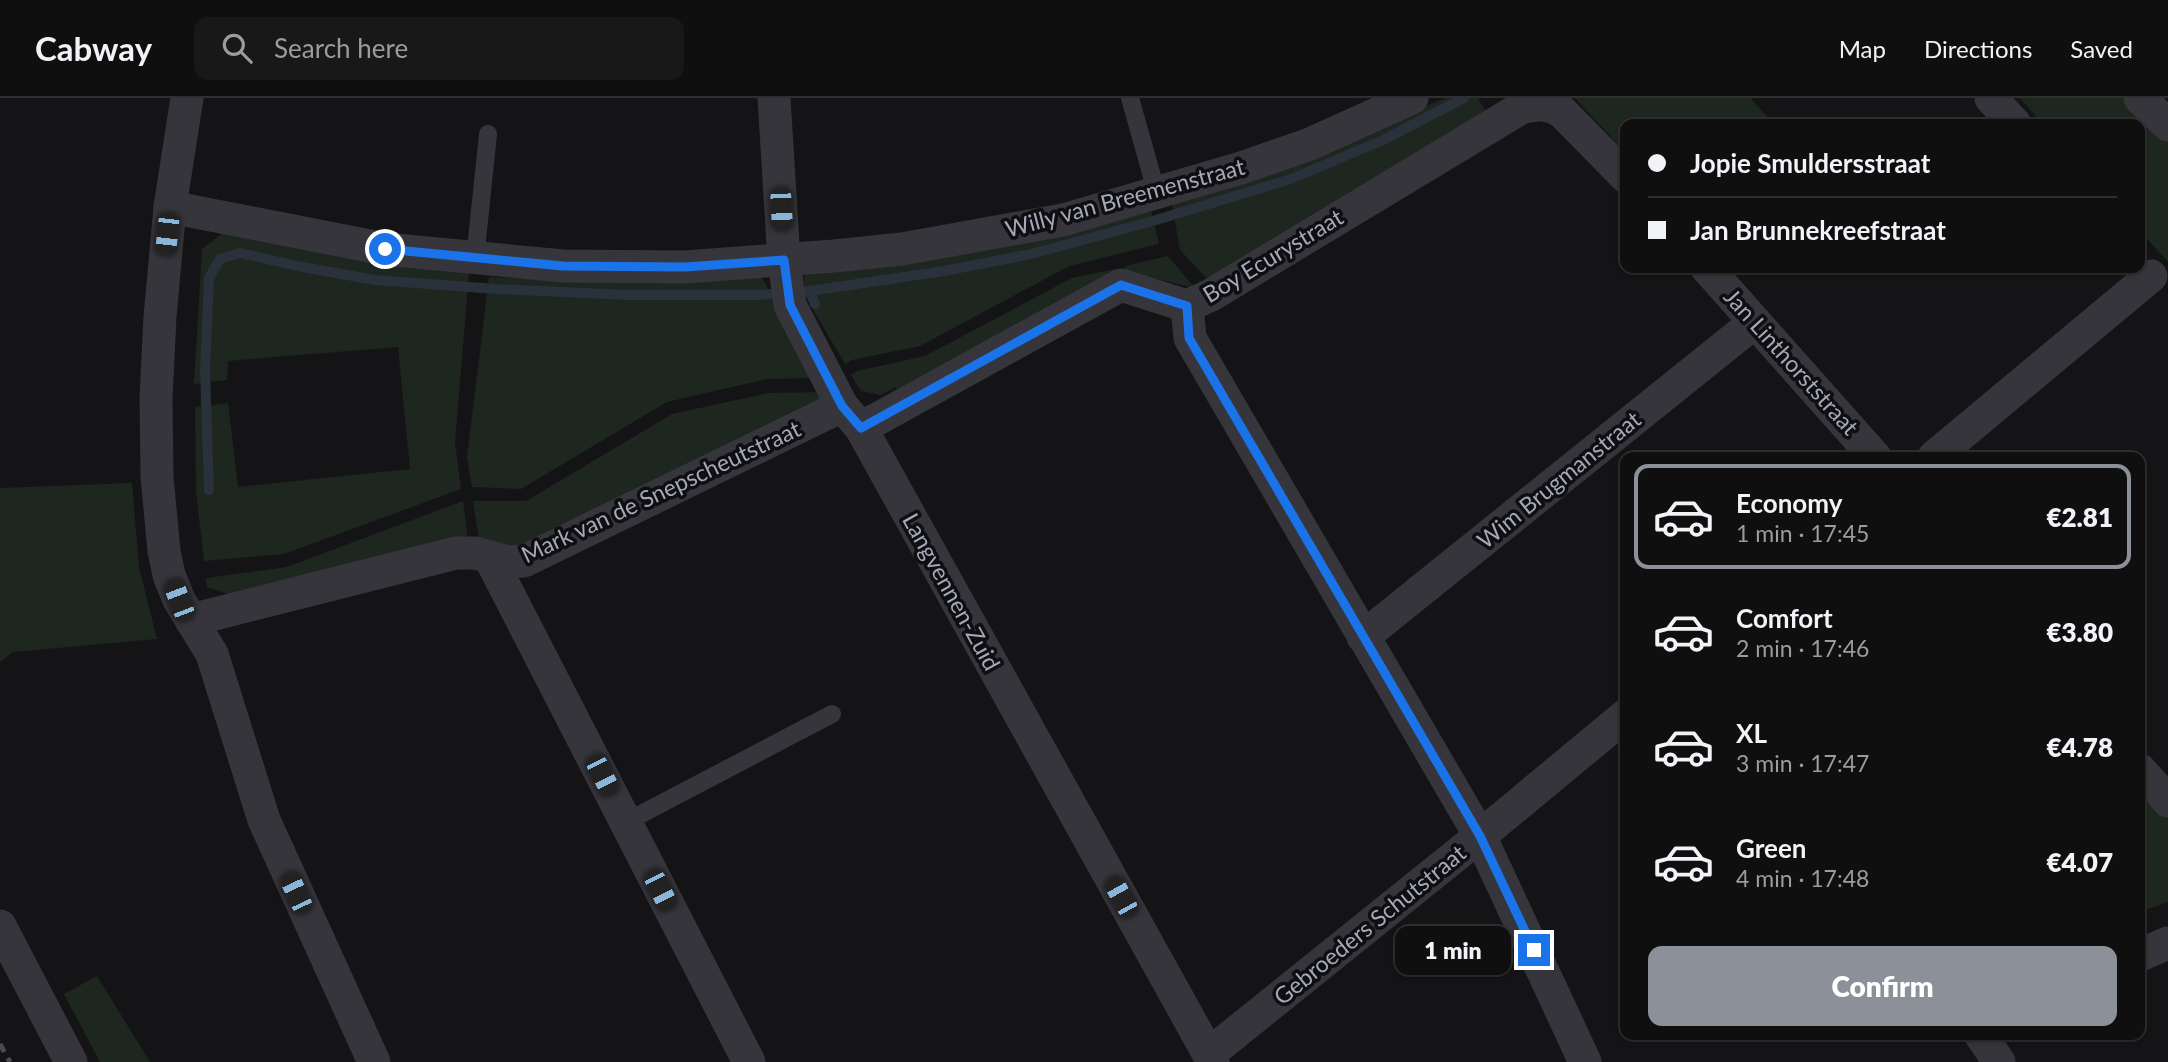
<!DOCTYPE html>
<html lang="en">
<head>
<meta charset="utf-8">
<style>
  :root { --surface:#0f0f10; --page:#181819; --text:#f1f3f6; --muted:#9b9c9f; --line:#2f2f30; --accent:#8c9099 }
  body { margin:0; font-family:Lato,sans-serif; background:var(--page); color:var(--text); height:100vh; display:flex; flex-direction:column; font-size:26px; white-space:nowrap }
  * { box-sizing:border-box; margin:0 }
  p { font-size:23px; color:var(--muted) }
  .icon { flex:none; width:38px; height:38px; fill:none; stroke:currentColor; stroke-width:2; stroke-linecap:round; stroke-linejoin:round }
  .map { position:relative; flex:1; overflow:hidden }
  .sheet { position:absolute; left:1620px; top:354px; width:525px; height:588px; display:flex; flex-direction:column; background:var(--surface); border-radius:14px; box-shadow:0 2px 5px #0004,0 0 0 2px var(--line) }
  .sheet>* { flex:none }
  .top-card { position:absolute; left:1620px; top:21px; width:525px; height:154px; border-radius:14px; box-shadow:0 2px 5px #0004,0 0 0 2px var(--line); display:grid; align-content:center; height:154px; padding:0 28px; background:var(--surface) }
  .end { position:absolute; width:32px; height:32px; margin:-16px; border:9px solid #1a73e8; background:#fff; box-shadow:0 0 0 4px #fff }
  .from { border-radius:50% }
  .bubble { position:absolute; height:49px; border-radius:14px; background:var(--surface); box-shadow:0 2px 5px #0004,0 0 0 2px var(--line); font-size:23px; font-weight:800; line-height:49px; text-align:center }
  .car { position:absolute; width:21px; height:42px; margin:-21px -10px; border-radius:9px; box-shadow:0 0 5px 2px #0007; background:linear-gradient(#222 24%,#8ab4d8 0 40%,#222 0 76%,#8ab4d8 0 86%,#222 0) }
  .top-card b { display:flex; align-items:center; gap:24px; height:66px; font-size:26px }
  .top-card b+b { border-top:2px solid var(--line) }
  .top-card i { width:18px; height:18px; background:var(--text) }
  ul { padding:12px 0 0; list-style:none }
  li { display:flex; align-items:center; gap:21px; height:105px; margin:0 14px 10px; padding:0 14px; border:4px solid transparent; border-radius:14px }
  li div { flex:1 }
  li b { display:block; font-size:26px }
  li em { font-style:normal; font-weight:800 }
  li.current { border-color:var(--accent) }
  li>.icon { width:63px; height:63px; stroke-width:1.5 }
  .primary-button { display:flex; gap:14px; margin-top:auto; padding:14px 28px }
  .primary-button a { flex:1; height:80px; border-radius:14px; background:var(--accent); color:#fff; font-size:28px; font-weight:800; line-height:80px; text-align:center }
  header { display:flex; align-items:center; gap:42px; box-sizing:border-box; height:98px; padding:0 35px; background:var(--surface); border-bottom:2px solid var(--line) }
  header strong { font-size:33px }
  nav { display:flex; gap:38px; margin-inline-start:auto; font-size:24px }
  .search { width:490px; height:63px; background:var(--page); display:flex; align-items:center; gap:18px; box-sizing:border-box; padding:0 24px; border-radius:14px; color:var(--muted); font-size:26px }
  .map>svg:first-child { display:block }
  .green { fill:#1e2620 }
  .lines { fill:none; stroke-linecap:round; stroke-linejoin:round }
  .stream { stroke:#29313a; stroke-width:10 }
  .lane { stroke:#35353b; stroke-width:18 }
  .street { stroke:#35353b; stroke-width:33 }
  .rail { stroke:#494b52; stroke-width:5; stroke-dasharray:9 7; stroke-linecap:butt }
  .route { stroke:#1a73e8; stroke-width:9 }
  .labels { text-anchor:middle; stroke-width:7; stroke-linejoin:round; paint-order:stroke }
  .street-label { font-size:23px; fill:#a5a8b7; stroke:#0f0f11 }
</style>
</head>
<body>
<header>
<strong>Cabway</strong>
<div class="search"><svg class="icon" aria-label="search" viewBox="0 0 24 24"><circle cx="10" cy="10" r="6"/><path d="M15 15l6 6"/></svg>Search here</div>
<nav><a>Map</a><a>Directions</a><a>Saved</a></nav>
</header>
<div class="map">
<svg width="2168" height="964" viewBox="0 0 2168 964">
  <rect width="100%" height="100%" fill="#141416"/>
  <g class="green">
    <polygon points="1445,0 1478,0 1488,18 1208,182 1180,152 1172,107 1314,58"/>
    <polygon points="1575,0 1753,0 1752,2 1774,26 1626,26 1626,55"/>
    <polygon points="2020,0 2127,0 2168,42 2168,164 2140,133 2140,26 2043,26"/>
    <polygon points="1151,112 1159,146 1069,168 920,248 852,262 845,266 805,198 804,176"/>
    <polygon points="223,135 469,175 455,344 461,391 284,456 204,463 196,394 195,309 228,305 238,389 410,371 398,249 228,263 227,282 194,286 202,151"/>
    <polygon points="1168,158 1195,190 1124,173 1125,168"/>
    <polygon points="1115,171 1117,176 899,295 896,289 881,297 861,293 851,277 857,273 925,258 1072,180"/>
    <polygon points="489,179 627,184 762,180 820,280 767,281 667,304 521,391 472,389 467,359"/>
    <polygon points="823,294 820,302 524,449 479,442 473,403 526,403 672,316 768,295"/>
    <polygon points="132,385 139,469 157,541 13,554 0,564 0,390"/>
    <polygon points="463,403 468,442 234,498 207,489 206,480 287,469"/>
    <polygon points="2140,691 2168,704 2168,804 2140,814"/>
    <polygon points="97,878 150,964 100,964 64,896"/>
  </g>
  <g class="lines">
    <g class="stream">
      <polyline points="815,206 810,193 944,173 1031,156 1153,123 1291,81 1383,42 1464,0"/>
      <polyline points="209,392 205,273 209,180 220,161 240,155 297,168 375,182 496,191 628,197 759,197 810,193"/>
    </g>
    <g class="lane">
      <polyline points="1130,0 1157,96"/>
      <polyline points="475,161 488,36"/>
      <polyline points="626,724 832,616"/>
    </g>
    <g class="street">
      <polyline points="187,0 170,109 160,219 156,300 157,379 164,453 169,477 179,502 212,556 264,722 374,964"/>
      <polyline points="774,0 784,162 790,207 842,308 861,330 1213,964"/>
      <polyline points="1991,0 2015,26"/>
      <polyline points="2140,0 2168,27"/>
      <polyline points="170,109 385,151 563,168 685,169 834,158 902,151 1063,122 1241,70 1310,46 1412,0"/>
      <polyline points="1707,170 1875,359"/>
      <polyline points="1187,208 1190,240 1480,738 1585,964"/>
      <path d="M861,330L1121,187L1187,208L1211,197L1521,10C1537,6 1547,5 1562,14L1626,79"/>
      <polyline points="1934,359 2151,178"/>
      <polyline points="490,460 749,964"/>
      <polyline points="191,522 456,455 475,455 509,464 524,463 842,308"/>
      <polyline points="1363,539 1755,224"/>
      <polyline points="2140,672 2168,703"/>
      <polyline points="0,828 71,964"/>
      <polyline points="2140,857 2168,845"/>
      <polyline points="1980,936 1999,964"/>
      <polyline points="1209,956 1480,738 1626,617"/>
    </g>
    <polyline class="rail" points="0,946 10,964"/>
  </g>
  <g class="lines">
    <polyline class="route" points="385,151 563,168 685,169 784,162 790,207 842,308 861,330 1121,187 1187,208 1189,240 1480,738 1534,852"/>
  </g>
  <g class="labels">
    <g class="street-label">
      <text transform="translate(1125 100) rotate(-15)" y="8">Willy van Breemenstraat</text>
      <text transform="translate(1273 158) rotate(-31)" y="8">Boy Ecurystraat</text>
      <text transform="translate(1791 264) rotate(48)" y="8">Jan Linthorststraat</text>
      <text transform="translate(1559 382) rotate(-39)" y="8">Wim Brugmanstraat</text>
      <text transform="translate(661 394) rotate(-25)" y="8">Mark van de Snepscheutstraat</text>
      <text transform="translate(951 494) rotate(61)" y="8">Langvennen-Zuid</text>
      <text transform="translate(1370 827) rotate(-39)" y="8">Gebroeders Schutstraat</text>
    </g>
  </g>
</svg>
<i class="end from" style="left:385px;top:151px"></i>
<i class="end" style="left:1534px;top:852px"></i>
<div class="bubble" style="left:1395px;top:828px;width:116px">1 min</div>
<i class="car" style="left:781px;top:111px;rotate:177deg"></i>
<i class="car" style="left:167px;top:136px;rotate:186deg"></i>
<i class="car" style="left:179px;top:502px;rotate:339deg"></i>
<i class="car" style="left:602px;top:677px;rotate:153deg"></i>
<i class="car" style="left:660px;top:792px;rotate:153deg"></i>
<i class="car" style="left:296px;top:795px;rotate:335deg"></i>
<i class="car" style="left:1121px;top:799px;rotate:331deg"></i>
<div class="top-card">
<b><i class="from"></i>Jopie Smuldersstraat</b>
<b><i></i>Jan Brunnekreefstraat</b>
</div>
<section class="sheet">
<ul>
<li class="current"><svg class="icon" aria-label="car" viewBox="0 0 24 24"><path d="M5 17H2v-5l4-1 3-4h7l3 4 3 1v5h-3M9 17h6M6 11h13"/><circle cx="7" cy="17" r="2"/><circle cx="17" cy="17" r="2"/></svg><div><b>Economy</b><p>1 min · 17:45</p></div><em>€2.81</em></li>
<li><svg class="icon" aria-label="car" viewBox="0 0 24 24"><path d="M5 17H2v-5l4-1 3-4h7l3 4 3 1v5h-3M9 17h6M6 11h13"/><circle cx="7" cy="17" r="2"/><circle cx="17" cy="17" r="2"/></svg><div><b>Comfort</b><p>2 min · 17:46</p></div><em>€3.80</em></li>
<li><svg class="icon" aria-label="car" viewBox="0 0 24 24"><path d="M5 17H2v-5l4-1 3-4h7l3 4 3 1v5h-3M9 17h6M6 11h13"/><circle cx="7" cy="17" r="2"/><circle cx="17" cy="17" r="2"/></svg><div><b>XL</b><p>3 min · 17:47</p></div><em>€4.78</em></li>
<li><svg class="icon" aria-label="car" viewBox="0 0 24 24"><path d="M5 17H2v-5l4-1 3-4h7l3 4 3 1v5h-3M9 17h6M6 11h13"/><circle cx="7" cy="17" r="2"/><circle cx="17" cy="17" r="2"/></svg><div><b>Green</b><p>4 min · 17:48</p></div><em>€4.07</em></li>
</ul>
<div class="primary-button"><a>Confirm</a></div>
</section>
</div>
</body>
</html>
